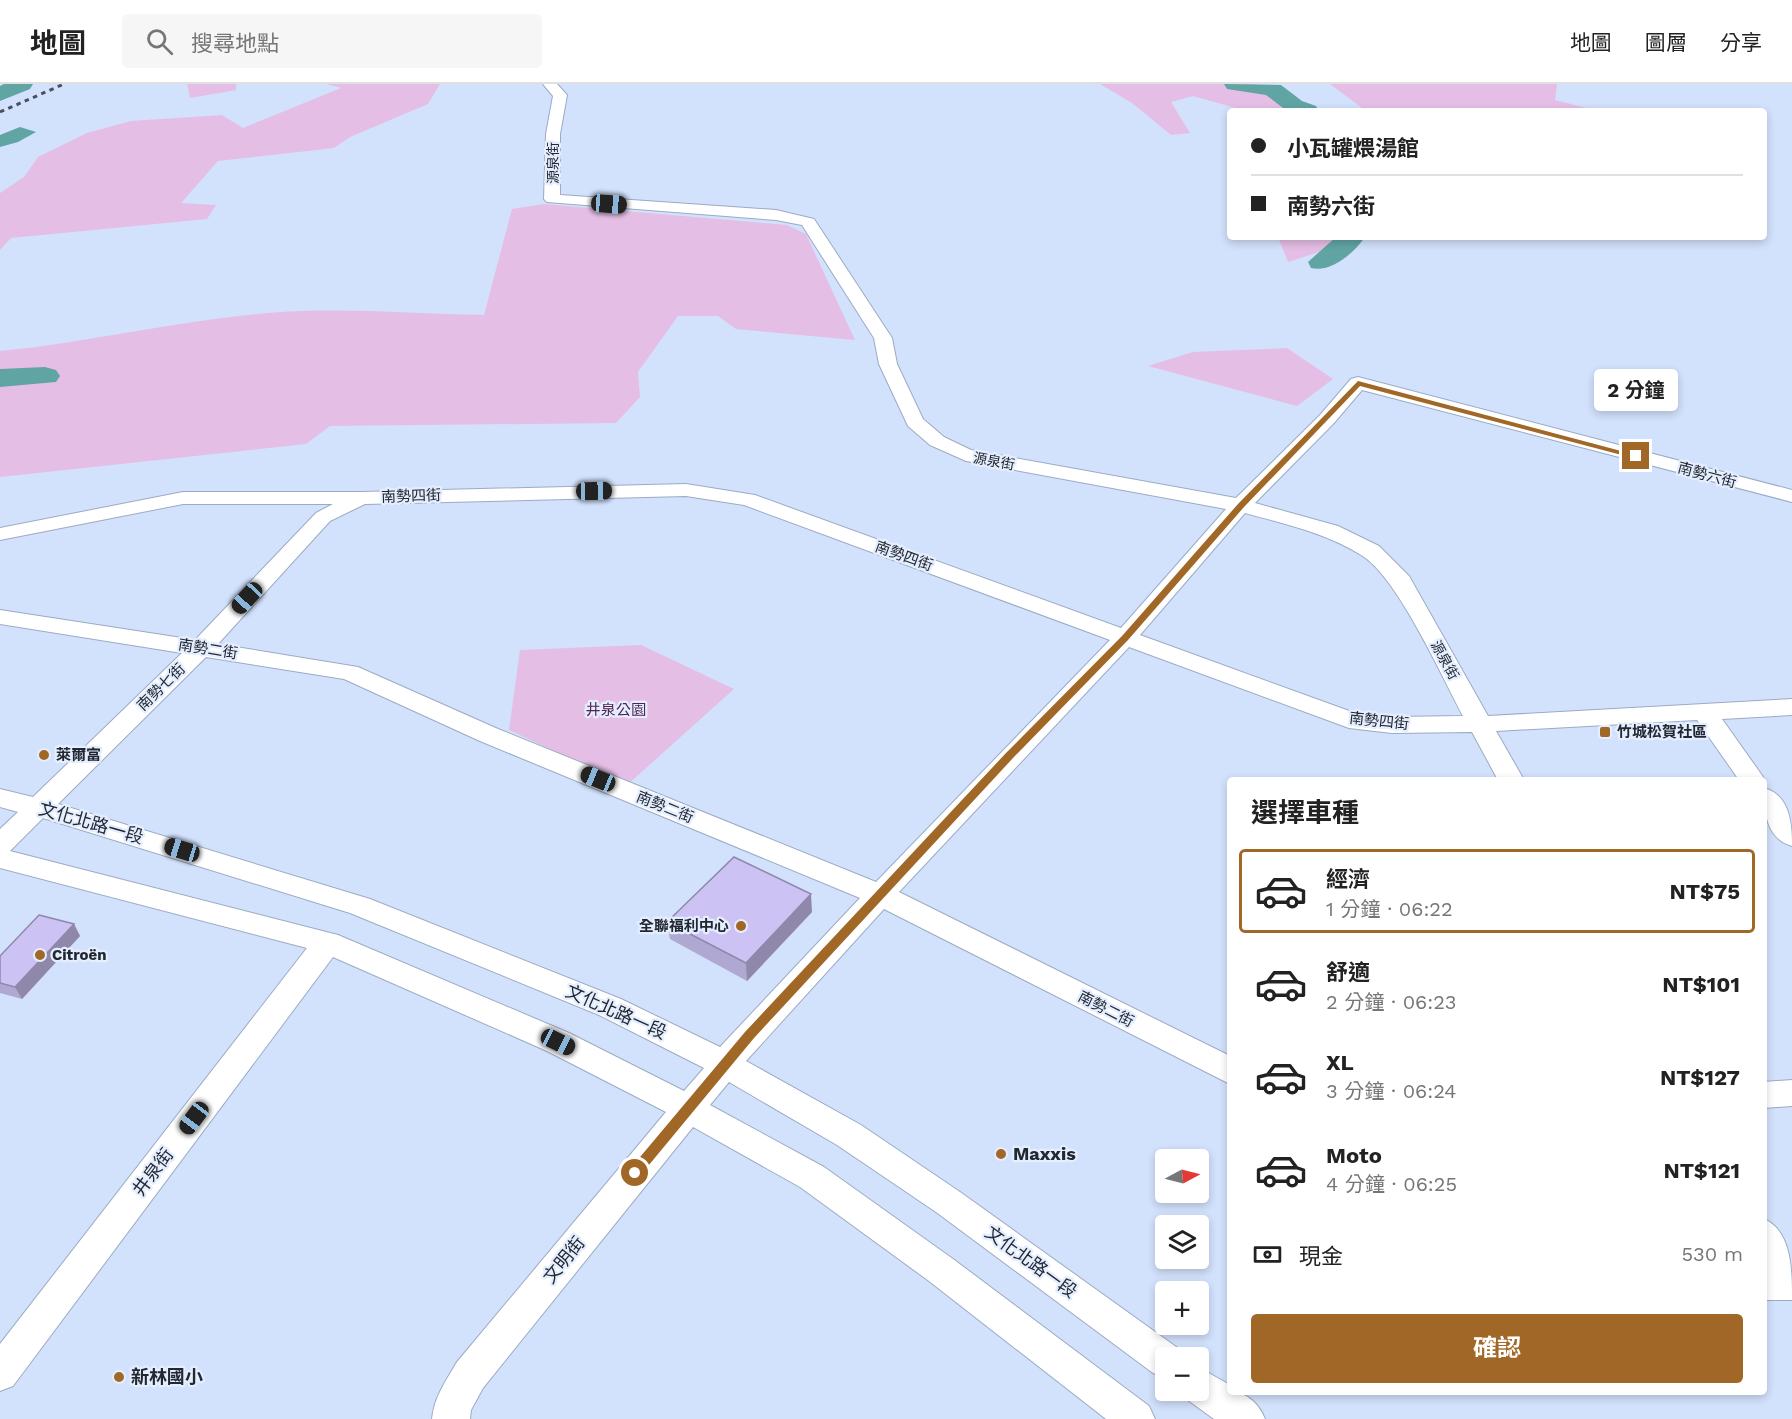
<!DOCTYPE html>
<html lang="zh-TW">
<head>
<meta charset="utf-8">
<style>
  :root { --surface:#fff; --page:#f6f6f6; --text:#222; --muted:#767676; --line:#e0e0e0; --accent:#a16726 }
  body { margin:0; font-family:"Work Sans","Noto Sans TC",sans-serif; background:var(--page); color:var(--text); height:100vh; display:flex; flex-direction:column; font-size:22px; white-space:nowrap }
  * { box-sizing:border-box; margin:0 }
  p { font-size:20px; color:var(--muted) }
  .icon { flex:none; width:33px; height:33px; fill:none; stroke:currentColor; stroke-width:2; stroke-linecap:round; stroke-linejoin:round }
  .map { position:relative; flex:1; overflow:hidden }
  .side { position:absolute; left:1227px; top:693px; width:540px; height:618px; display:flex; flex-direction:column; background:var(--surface); border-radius:6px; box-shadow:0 3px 9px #0003 }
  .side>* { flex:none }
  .top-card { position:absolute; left:1227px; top:24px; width:540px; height:132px; border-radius:6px; box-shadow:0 3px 9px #0003; display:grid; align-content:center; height:132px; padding:0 24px; background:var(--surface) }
  .needle { width:39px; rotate:83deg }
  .buttons { position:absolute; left:1155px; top:1065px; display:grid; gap:12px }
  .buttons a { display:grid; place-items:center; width:54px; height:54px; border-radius:6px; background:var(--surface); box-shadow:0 3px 9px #0003; font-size:30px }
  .end { position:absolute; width:27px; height:27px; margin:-14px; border:8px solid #a16726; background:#fff; box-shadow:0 0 0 3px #fff }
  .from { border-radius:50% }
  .bubble { position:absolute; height:42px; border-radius:6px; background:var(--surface); box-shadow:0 3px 9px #0003; font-size:20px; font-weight:700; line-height:42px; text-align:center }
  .car { position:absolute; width:18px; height:36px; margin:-18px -9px; border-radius:8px; box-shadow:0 0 4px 2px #0007; background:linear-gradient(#222 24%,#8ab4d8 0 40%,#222 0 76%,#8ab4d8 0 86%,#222 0) }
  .top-card b { display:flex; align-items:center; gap:21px; height:57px; font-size:22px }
  .top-card b+b { border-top:2px solid var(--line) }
  .top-card i { width:15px; height:15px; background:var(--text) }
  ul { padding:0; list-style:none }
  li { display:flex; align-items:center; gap:18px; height:84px; margin:0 12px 9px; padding:0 12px; border:3px solid transparent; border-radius:6px }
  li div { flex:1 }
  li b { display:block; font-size:22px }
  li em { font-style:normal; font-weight:700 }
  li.current { border-color:var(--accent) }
  li>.icon { width:54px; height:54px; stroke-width:1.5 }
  h2 { padding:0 24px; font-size:27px; line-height:72px }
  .pay { display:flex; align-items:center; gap:15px; height:66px; padding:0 24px; font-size:22px }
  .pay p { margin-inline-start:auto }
  .button { display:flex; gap:12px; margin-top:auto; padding:12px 24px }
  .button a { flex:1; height:69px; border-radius:6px; background:var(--accent); color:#fff; font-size:24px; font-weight:700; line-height:69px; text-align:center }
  header { display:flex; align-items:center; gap:36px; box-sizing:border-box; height:84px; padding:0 30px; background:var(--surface); border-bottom:2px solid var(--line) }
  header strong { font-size:28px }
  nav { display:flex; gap:33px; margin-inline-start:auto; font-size:21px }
  .search { width:420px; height:54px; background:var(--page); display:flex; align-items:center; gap:15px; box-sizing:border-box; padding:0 21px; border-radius:6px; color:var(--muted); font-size:22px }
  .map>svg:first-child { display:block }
  .green { fill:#e5bee5 }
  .water { fill:#61a4a4 }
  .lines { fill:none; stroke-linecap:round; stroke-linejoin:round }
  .river { fill:#61a4a4; fill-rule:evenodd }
  .minor-casing { stroke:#9cabc4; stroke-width:2 }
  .minor { fill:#fff; fill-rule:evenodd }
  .rail { stroke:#49515f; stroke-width:3; stroke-dasharray:4.5 4.5; stroke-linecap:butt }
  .wall { fill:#afa8d2 }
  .shaded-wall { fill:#8f88ab }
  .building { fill:#ccc3f4; stroke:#8f88ab; stroke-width:1.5 }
  .route { fill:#a16726 }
  .poi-dot { fill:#a16726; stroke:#e5eefe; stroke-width:2 }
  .labels { text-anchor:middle; stroke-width:4.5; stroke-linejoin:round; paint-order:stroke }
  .far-street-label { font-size:14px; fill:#222832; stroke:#e5eefe }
  .street-label { font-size:15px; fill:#222832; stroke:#e5eefe }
  .park-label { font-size:15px; fill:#512253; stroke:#e5eefe }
  .poi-label { font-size:15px; font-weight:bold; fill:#222832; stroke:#e5eefe; text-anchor:start }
  .near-street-label { font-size:18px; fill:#222832; stroke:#e5eefe }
  .near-poi-label { font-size:18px; font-weight:bold; fill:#222832; stroke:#e5eefe; text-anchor:start }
</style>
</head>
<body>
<header>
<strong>地圖</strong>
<div class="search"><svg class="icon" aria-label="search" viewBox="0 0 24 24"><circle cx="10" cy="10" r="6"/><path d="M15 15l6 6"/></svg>搜尋地點</div>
<nav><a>地圖</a><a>圖層</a><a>分享</a></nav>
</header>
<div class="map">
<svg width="1792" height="1335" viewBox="0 0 1792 1335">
  <rect width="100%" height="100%" fill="#d2e1fc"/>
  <g class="green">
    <polygon points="187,0 236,0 236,6 190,14"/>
    <polygon points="327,0 440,0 428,20 350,53 334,64 218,77 181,119 216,121 207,135 11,154 0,166 0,109 24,93 38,73 87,49 131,37 222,31 243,44 341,4"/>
    <polygon points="1100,0 1256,0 1320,27 1246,27 1193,12 1171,18 1190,49 1171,51 1132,19"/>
    <polygon points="1330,0 1557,0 1555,16 1598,27 1366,27"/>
    <path d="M544,120L787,141L806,150L855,256L736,245L718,232H678L638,288L640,313L616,339L330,342L306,360L0,393V267C101,257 200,231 302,227C363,225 424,230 484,231L512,125Z"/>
    <polygon points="1278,153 1366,153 1288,178"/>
    <polygon points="1287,264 1333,295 1297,322 1148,282 1193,268"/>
    <polygon points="641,561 734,605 627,701 509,646 520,566"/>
  </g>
  <polygon class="water" points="20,43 36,48 18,58 0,63 0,51"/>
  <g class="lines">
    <g class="river">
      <polygon points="4,0 33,0 30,5 0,17 0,2"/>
      <polygon points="1224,0 1281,1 1302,17 1316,22 1319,27 1287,27 1266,11 1227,5"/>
      <path d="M1336,153H1365C1354,169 1331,189 1311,184L1308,178Z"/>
      <polygon points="45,283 56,286 60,292 56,298 0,303 0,285"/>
    </g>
    <g class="minor-casing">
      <g id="minor">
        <path d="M543,0H557L567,11L560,50V111L776,126L814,135L892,254L897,280L923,335L944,353L971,366L1236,414L1320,331L1351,295L1358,293L1792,406V418L1362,306L1334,339L1255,419L1338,442L1379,462L1409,492L1488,632L1792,615V631L1722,635L1761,690L1765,696L1764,698L1739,696L1697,636L1496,647L1524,696H1498L1472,648L1392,649L1349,644L1129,563L899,808L1230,972V1000L884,825L746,977L861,1041L960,1108L1179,1265L1183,1274H1166V1294L1153,1289L936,1128L837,1061L729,998L710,1021L824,1083L953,1175L1149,1322L1155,1335H1106L929,1197L800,1103L693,1043L483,1304L471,1326L470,1335H432C434,1313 446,1297 457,1278L666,1028L547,967L333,873L13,1302L0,1307V1260L307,864L0,784V745L18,728L0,723V705L33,713L182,569L0,540V526L195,556L316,429L333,420H183L0,456V444L183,408H362L686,400L755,411L1121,544L1226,425L966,377L930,361L908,342L879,280L874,254L802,141L776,136L547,118L544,115L546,50L553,12ZM686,412L744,421L1110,556L876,798L498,645L358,583L218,560L330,437L365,420ZM1245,429C1285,440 1326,449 1361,471C1397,492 1442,593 1463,632L1392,633L1352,628L1140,551ZM206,573L344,595L480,657L860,814L720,963L621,915L370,815L58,720ZM43,734L350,829L599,931L704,984L684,1007L569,949L338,851L10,767Z"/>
        <path d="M1764,704C1790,711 1792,740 1792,762C1766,755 1764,727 1764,704Z"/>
        <polygon points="1792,996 1792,1022 1764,1024 1764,998"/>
        <path d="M1764,1135C1792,1147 1792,1187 1792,1216H1764Z"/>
        <path d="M1198,1283L1230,1301V1308C1247,1308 1259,1320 1265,1335H1214L1185,1314L1182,1306H1198Z"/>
      </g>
    </g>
    <use href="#minor" class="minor"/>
    <polyline class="rail" points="0,28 64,0"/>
  </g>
  <g class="wall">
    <polygon points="812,828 747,897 670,855 667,838"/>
    <polygon points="74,840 80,852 22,915 0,909 0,872"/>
  </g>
  <g class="shaded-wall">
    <polygon points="811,810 812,828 747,897 746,879"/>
    <polygon points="74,840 80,852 22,915 15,903"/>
  </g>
  <g class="building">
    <polygon points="734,773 811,810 746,879 667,838"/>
    <polygon points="39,831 74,840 15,903 0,899 0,872"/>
  </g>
  <polygon class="route" points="1358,297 1640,372 1633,374 1360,302 1244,423 1128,556 1013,674 754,954 639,1093 630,1093 630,1085 745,948 1006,669 1122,552 1238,420"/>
  <g class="poi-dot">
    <rect x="1599" y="642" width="12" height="12" rx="3"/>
    <circle cx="44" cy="671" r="6"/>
    <circle cx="741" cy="842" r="6"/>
    <circle cx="40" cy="871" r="6"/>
    <circle cx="1001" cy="1070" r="6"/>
    <circle cx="119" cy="1293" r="6"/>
  </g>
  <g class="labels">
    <g class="far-street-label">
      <text transform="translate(553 79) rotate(-90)" y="5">源泉街</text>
      <text transform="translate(994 377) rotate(10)" y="5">源泉街</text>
      <text transform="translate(1445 576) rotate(61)" y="5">源泉街</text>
    </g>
    <g class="street-label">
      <text transform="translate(1707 391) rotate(15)" y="5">南勢六街</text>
      <text transform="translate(411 412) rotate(-2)" y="5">南勢四街</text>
      <text transform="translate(904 472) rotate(20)" y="5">南勢四街</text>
      <text transform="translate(208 565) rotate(9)" y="5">南勢二街</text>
      <text transform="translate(161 603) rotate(-44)" y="5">南勢七街</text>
      <text transform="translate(1379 637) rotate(6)" y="5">南勢四街</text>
      <text transform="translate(665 723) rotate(22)" y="5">南勢二街</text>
      <text transform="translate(1106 925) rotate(27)" y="5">南勢二街</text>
    </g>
    <g class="park-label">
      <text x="616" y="631">井泉公園</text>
    </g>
    <g class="poi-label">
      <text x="1617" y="653">竹城松賀社區</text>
      <text x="56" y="676">萊爾富</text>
      <text x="729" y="847" text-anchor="end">全聯福利中心</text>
      <text x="52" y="876">Citroën</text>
    </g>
    <g class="near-street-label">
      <text transform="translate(91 739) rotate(16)" y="6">文化北路一段</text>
      <text transform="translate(616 928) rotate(24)" y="6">文化北路一段</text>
      <text transform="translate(153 1088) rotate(-53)" y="6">井泉街</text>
      <text transform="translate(564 1176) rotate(-51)" y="6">文明街</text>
      <text transform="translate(1031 1178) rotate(36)" y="6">文化北路一段</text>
    </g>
    <g class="near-poi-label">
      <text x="1013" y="1076">Maxxis</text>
      <text x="131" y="1299">新林國小</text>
    </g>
  </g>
</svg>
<div class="buttons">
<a><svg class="needle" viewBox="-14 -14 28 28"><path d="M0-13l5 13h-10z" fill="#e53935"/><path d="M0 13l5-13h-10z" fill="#767676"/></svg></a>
<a><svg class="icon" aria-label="layers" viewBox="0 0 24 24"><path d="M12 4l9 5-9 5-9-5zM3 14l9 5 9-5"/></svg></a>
<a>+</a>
<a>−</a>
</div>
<i class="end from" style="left:635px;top:1089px"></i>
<i class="end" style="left:1636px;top:372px"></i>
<div class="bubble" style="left:1594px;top:285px;width:84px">2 分鐘</div>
<i class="car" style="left:609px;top:120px;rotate:94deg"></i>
<i class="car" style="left:594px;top:407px;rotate:89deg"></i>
<i class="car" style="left:247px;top:514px;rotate:223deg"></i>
<i class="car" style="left:598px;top:695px;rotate:292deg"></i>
<i class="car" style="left:182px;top:766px;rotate:287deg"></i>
<i class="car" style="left:558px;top:958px;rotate:116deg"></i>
<i class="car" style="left:194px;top:1034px;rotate:217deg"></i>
<div class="top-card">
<b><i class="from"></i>小瓦罐煨湯館</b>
<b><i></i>南勢六街</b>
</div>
<section class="side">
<h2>選擇車種</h2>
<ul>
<li class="current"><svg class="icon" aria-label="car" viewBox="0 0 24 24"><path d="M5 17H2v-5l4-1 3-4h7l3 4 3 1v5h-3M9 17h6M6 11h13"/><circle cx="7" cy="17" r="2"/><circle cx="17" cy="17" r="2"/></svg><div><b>經濟</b><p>1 分鐘 · 06:22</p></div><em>NT$75</em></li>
<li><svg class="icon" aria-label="car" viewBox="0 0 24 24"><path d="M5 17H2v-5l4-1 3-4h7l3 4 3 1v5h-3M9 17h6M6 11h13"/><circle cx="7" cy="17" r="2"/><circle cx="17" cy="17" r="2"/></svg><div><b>舒適</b><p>2 分鐘 · 06:23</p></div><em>NT$101</em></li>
<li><svg class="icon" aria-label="car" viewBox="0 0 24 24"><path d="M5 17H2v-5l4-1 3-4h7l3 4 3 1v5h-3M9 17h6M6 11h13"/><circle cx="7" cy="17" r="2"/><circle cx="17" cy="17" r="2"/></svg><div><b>XL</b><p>3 分鐘 · 06:24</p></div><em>NT$127</em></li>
<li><svg class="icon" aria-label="car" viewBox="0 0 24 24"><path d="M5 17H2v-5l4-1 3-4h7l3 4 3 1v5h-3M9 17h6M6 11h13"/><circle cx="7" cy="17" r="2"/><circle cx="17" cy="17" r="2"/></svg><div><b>Moto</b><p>4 分鐘 · 06:25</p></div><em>NT$121</em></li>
</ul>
<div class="pay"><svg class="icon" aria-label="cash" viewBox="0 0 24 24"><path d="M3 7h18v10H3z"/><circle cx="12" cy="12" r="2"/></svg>現金<p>530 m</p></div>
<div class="button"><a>確認</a></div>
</section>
</div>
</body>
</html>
